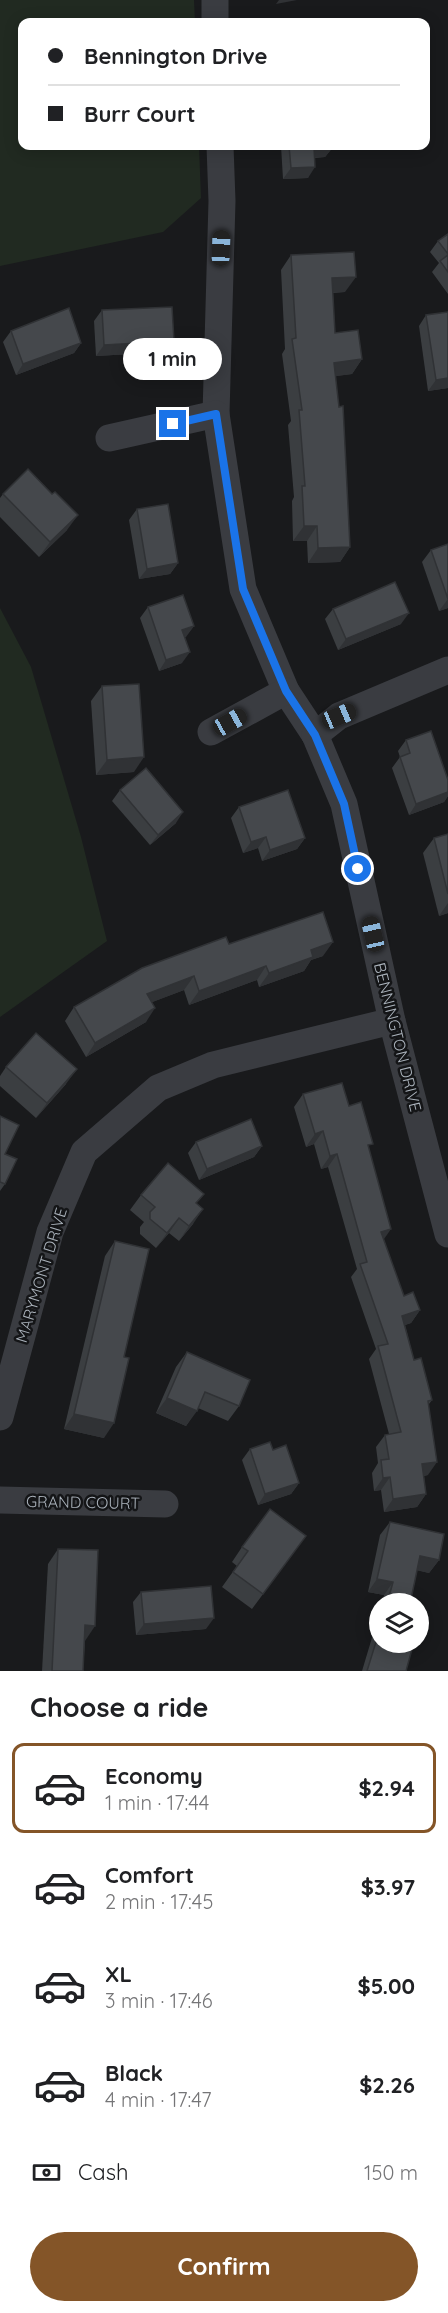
<!DOCTYPE html>
<html lang="en">
<head>
<meta charset="utf-8">
<style>
  :root { --surface:#fff; --page:#f6f6f6; --text:#202124; --muted:#757577; --line:#e0e0e0; --accent:#845528 }
  body { margin:0; font-family:Quicksand,sans-serif; background:var(--page); color:var(--text); height:100vh; display:flex; flex-direction:column; font-size:22px; white-space:nowrap }
  * { box-sizing:border-box; margin:0 }
  p { font-size:20px; color:var(--muted) }
  .icon { flex:none; width:33px; height:33px; fill:none; stroke:currentColor; stroke-width:2; stroke-linecap:round; stroke-linejoin:round }
  .map { position:relative; height:1671px; overflow:hidden }
  .drawer { display:flex; flex-direction:column; background:var(--surface); flex:1 }
  .drawer>* { flex:none }
  .hud { position:absolute; left:18px; top:18px; width:412px; height:132px; border-radius:12px; box-shadow:0 3px 15px #0003; display:grid; align-content:center; height:132px; padding:0 30px; background:var(--surface) }
  .buttons { position:absolute; left:369px; top:1593px; display:grid; gap:12px }
  .buttons a { display:grid; place-items:center; width:60px; height:60px; border-radius:50%; background:var(--surface); box-shadow:0 3px 15px #0003; font-size:30px }
  .end { position:absolute; width:27px; height:27px; margin:-14px; border:8px solid #1a73e8; background:#fff; box-shadow:0 0 0 3px #fff }
  .from { border-radius:50% }
  .bubble { position:absolute; height:42px; border-radius:21px; background:var(--surface); box-shadow:0 3px 15px #0003; font-size:20px; font-weight:700; line-height:42px; text-align:center }
  .car { position:absolute; width:18px; height:36px; margin:-18px -9px; border-radius:8px; box-shadow:0 0 4px 2px #0007; background:linear-gradient(#222 24%,#8ab4d8 0 40%,#222 0 76%,#8ab4d8 0 86%,#222 0) }
  .hud b { display:flex; align-items:center; gap:21px; height:57px; font-size:22px }
  .hud b+b { border-top:2px solid var(--line) }
  .hud i { width:15px; height:15px; background:var(--text) }
  ul { padding:0; list-style:none }
  li { display:flex; align-items:center; gap:18px; height:90px; margin:0 12px 9px; padding:0 18px; border:3px solid transparent; border-radius:12px }
  li div { flex:1 }
  li b { display:block; font-size:22px }
  li em { font-style:normal; font-weight:700 }
  li.selected { border-color:var(--accent) }
  li>.icon { width:54px; height:54px; stroke-width:1.5 }
  h2 { padding:0 30px; font-size:27px; line-height:72px }
  .pay { display:flex; align-items:center; gap:15px; height:66px; padding:0 30px; font-size:22px }
  .pay p { margin-inline-start:auto }
  .primary-button { display:flex; gap:12px; margin-top:auto; padding:12px 30px }
  .primary-button a { flex:1; height:69px; border-radius:36px; background:var(--accent); color:#fff; font-size:24px; font-weight:700; line-height:69px; text-align:center }
  .map>svg:first-child { display:block }
  .green { fill:#212a21 }
  .lines { fill:none; stroke-linecap:round; stroke-linejoin:round }
  .street { stroke:#3a3c41; stroke-width:27 }
  .wall { fill:#3b3e41 }
  .shaded-wall { fill:#303235 }
  .building { fill:#45484c; stroke:#303235; stroke-width:1.5 }
  .route { stroke:#1a73e8; stroke-width:8 }
  .labels { text-anchor:middle; stroke-width:5; stroke-linejoin:round; paint-order:stroke }
  .street-label { font-size:16px; fill:#abb3bc; stroke:#141517 }
</style>
</head>
<body>
<div class="map">
<svg width="448" height="1671" viewBox="0 0 448 1671">
  <rect width="100%" height="100%" fill="#191a1c"/>
  <g class="green">
    <polygon points="0,0 194,0 195,22 22,22 22,146 199,146 201,198 163,232 0,266"/>
    <polygon points="0,608 31,667 81,837 107,941 0,1017"/>
  </g>
  <g class="lines">
    <g class="street">
      <polyline points="215,0 215,22"/>
      <polyline points="220,146 222,201 216,414 243,589 286,691 315,735 344,804 392,1021 448,1234"/>
      <polyline points="109,438 216,414"/>
      <polyline points="211,732 286,691"/>
      <polyline points="315,735 339,716 448,670"/>
      <polyline points="0,1417 50,1232 84,1152 158,1088 213,1065 392,1021"/>
      <polyline points="0,1500 165,1504"/>
    </g>
  </g>
  <g class="wall">
    <polygon points="281,146 333,146 333,147 325,157 315,158 308,178 283,179"/>
    <polygon points="448,234 448,294 432,272 439,263 430,252 438,241"/>
    <polygon points="291,255 345,292 333,293 335,333 362,359 352,374 335,376 350,547 340,562 308,563 307,541 293,541 292,501 294,497 288,425 291,421 282,354 285,349 281,270"/>
    <polygon points="102,310 166,352 96,356 94,321"/>
    <polygon points="448,312 448,388 428,391 419,326 426,315"/>
    <polygon points="11,331 81,343 74,353 16,375 3,342"/>
    <polygon points="3,494 67,530 39,557 0,517 0,498"/>
    <polygon points="137,509 178,563 170,574 139,579 129,520"/>
    <polygon points="448,544 448,608 439,611 422,562 431,550"/>
    <polygon points="148,607 194,626 185,637 182,663 159,671 140,618"/>
    <polygon points="333,609 401,624 338,650 325,619"/>
    <polygon points="102,686 134,772 96,775 91,701"/>
    <polygon points="406,740 448,780 448,796 444,802 409,815 392,768 400,757 398,751"/>
    <polygon points="120,790 176,823 150,845 112,801"/>
    <polygon points="239,807 305,838 297,849 262,861 258,848 243,853 231,818"/>
    <polygon points="448,834 448,913 439,916 423,853 434,838"/>
    <polygon points="229,944 323,956 311,960 304,971 259,987 257,980 189,1005 184,990 152,1002 146,1022 86,1057 65,1021 74,1007"/>
    <polygon points="6,1067 66,1084 36,1118 0,1086 0,1076"/>
    <polygon points="303,1094 349,1106 369,1149 384,1240 404,1296 420,1310 411,1323 405,1325 414,1360 432,1400 429,1404 428,1475 424,1476 426,1494 417,1507 384,1512 381,1490 374,1491 372,1473 378,1463 376,1447 385,1435 389,1434 369,1359 376,1349 351,1277 357,1269 328,1167 321,1169 314,1144 306,1147 294,1107"/>
    <polygon points="0,1116 5,1184 0,1191"/>
    <polygon points="196,1142 262,1146 254,1157 199,1180 188,1153"/>
    <polygon points="141,1195 197,1204 193,1224 179,1241 169,1233 156,1248 140,1234 140,1227 144,1222 130,1210"/>
    <polygon points="115,1241 104,1438 64,1429 105,1256"/>
    <polygon points="187,1352 239,1406 228,1421 198,1408 186,1426 156,1413 176,1367"/>
    <polygon points="250,1449 273,1450 299,1483 291,1494 258,1505 242,1460"/>
    <polygon points="390,1522 439,1560 429,1573 417,1570 410,1604 382,1604 384,1595 368,1592 380,1535"/>
    <polygon points="242,1547 295,1551 252,1609 222,1587 237,1566 232,1562"/>
    <polygon points="58,1549 85,1641 83,1671 42,1671 48,1564"/>
    <polygon points="141,1592 206,1629 136,1635 133,1602"/>
    <polygon points="380,1611 380,1642 406,1671 362,1671"/>
  </g>
  <g class="shaded-wall">
    <polygon points="279,0 297,0 276,4"/>
    <polygon points="314,147 333,147 325,157 307,158"/>
    <polygon points="315,167 308,178 283,179 291,168"/>
    <polygon points="356,277 345,292 322,293 332,278"/>
    <polygon points="174,341 166,352 96,356 104,345"/>
    <polygon points="81,343 74,353 16,375 23,364"/>
    <polygon points="362,359 352,374 323,378 334,363"/>
    <polygon points="448,378 448,388 428,391 436,380"/>
    <polygon points="78,515 67,530 39,557 50,542"/>
    <polygon points="304,526 317,526 307,541 293,541"/>
    <polygon points="350,547 340,562 308,563 318,548"/>
    <polygon points="178,563 170,574 139,579 147,569"/>
    <polygon points="448,599 448,608 439,611"/>
    <polygon points="409,613 401,624 338,650 346,639"/>
    <polygon points="194,626 186,637 175,641 182,630"/>
    <polygon points="190,652 182,663 159,671 166,660"/>
    <polygon points="144,757 134,772 96,775 107,760"/>
    <polygon points="448,792 448,796 444,802 409,815 416,804"/>
    <polygon points="183,812 176,823 150,845 158,835"/>
    <polygon points="266,837 258,848 243,853 251,842"/>
    <polygon points="305,838 297,849 262,861 270,850"/>
    <polygon points="448,903 448,913 439,916"/>
    <polygon points="333,942 323,956 311,960 304,971 259,987 269,973 311,950"/>
    <polygon points="266,966 257,980 189,1005 199,991"/>
    <polygon points="194,976 184,990 137,1008 147,994"/>
    <polygon points="155,1008 146,1022 86,1057 95,1043"/>
    <polygon points="77,1069 66,1084 36,1118 47,1103"/>
    <polygon points="323,1131 314,1144 306,1147 315,1134"/>
    <polygon points="262,1146 254,1157 199,1180 207,1169"/>
    <polygon points="337,1154 328,1167 321,1169 330,1156"/>
    <polygon points="203,1209 193,1224 179,1241 189,1226"/>
    <polygon points="179,1218 169,1233 156,1248 167,1233"/>
    <polygon points="391,1229 382,1242 381,1232"/>
    <polygon points="420,1310 411,1323 393,1329 402,1316"/>
    <polygon points="167,1398 197,1411 186,1426 156,1413"/>
    <polygon points="74,1414 114,1423 104,1438 64,1429"/>
    <polygon points="437,1462 428,1475 413,1477 422,1464"/>
    <polygon points="390,1477 381,1490 374,1491 383,1478"/>
    <polygon points="299,1483 291,1494 258,1505 265,1494"/>
    <polygon points="426,1494 417,1507 384,1512 393,1499"/>
    <polygon points="420,1556 439,1560 429,1573 411,1569"/>
    <polygon points="377,1579 393,1582 384,1595 368,1592"/>
    <polygon points="214,1618 206,1629 136,1635 144,1624"/>
    <polygon points="85,1625 95,1626 85,1641 74,1640"/>
  </g>
  <g class="building">
    <polygon points="289,146 333,146 333,147 314,147 315,167 291,168"/>
    <polygon points="448,234 448,254 438,241"/>
    <polygon points="354,252 356,277 332,278 335,333 358,330 362,359 334,363 339,407 343,406 350,547 318,548 317,526 304,526 302,486 305,486 299,410 302,410 292,339 296,338 291,255"/>
    <polygon points="448,255 448,272 440,261"/>
    <polygon points="172,307 174,341 104,345 102,310"/>
    <polygon points="69,308 81,343 23,364 11,331"/>
    <polygon points="448,312 448,378 436,380 426,315"/>
    <polygon points="28,469 52,494 55,492 78,515 50,542 3,494"/>
    <polygon points="168,504 178,563 147,569 137,509"/>
    <polygon points="448,544 448,599 431,550"/>
    <polygon points="395,582 409,613 346,639 333,609"/>
    <polygon points="183,595 194,626 182,630 190,652 166,660 148,607"/>
    <polygon points="139,684 144,757 107,760 102,686"/>
    <polygon points="431,731 448,780 448,792 416,804 400,757 410,753 406,740"/>
    <polygon points="146,768 183,812 158,835 120,790"/>
    <polygon points="288,790 305,838 270,850 266,837 251,842 239,807"/>
    <polygon points="448,834 448,894 434,838"/>
    <polygon points="323,912 333,942 311,950 313,957 269,973 266,966 199,991 194,976 147,994 155,1008 95,1043 74,1007 142,968 226,937 229,944"/>
    <polygon points="36,1033 77,1069 47,1103 6,1067"/>
    <polygon points="342,1083 349,1106 361,1102 373,1144 368,1145 391,1229 381,1232 404,1296 413,1292 420,1310 402,1316 414,1360 421,1358 432,1400 428,1401 437,1462 422,1464 426,1494 393,1499 390,1477 383,1478 381,1460 389,1459 385,1435 401,1432 378,1346 388,1344 360,1264 367,1262 337,1154 330,1156 323,1131 315,1134 303,1094"/>
    <polygon points="0,1116 19,1125 5,1154 17,1159 5,1184 0,1182"/>
    <polygon points="251,1119 262,1146 207,1169 196,1142"/>
    <polygon points="168,1163 204,1194 196,1203 203,1209 189,1226 179,1218 167,1233 150,1219 150,1212 155,1207 141,1195"/>
    <polygon points="115,1241 149,1249 124,1357 129,1358 114,1423 74,1414"/>
    <polygon points="187,1352 250,1380 239,1406 205,1392 197,1411 167,1398"/>
    <polygon points="270,1442 273,1450 286,1445 299,1483 265,1494 250,1449"/>
    <polygon points="270,1509 306,1536 263,1594 233,1572 248,1551 242,1547"/>
    <polygon points="390,1522 444,1534 439,1560 420,1556 410,1604 387,1604 393,1582 377,1579"/>
    <polygon points="58,1549 98,1550 95,1626 85,1625 83,1671 52,1671"/>
    <polygon points="211,1586 214,1618 144,1624 141,1592"/>
    <polygon points="380,1629 380,1642 414,1642 406,1671 367,1671"/>
  </g>
  <g class="lines">
    <polyline class="route" points="173,424 216,414 243,589 286,691 315,735 344,804 358,869"/>
  </g>
  <g class="labels">
    <g class="street-label">
      <text transform="translate(398 1037) rotate(76)" y="6">BENNINGTON DRIVE</text>
      <text transform="translate(41 1275) rotate(-73)" y="6">MARYMONT DRIVE</text>
      <text transform="translate(83 1502) rotate(1)" y="6">GRAND COURT</text>
    </g>
  </g>
</svg>
<div class="buttons">
<a><svg class="icon" aria-label="layers" viewBox="0 0 24 24"><path d="M12 4l9 5-9 5-9-5zM3 14l9 5 9-5"/></svg></a>
</div>
<i class="end from" style="left:358px;top:869px"></i>
<i class="end" style="left:173px;top:424px"></i>
<div class="bubble" style="left:123px;top:338px;width:99px">1 min</div>
<i class="car" style="left:221px;top:248px;rotate:2deg"></i>
<i class="car" style="left:339px;top:716px;rotate:67deg"></i>
<i class="car" style="left:230px;top:722px;rotate:61deg"></i>
<i class="car" style="left:373px;top:934px;rotate:347deg"></i>
<div class="hud">
<b><i class="from"></i>Bennington Drive</b>
<b><i></i>Burr Court</b>
</div>
</div>
<section class="drawer">
<h2>Choose a ride</h2>
<ul>
<li class="selected"><svg class="icon" aria-label="car" viewBox="0 0 24 24"><path d="M5 17H2v-5l4-1 3-4h7l3 4 3 1v5h-3M9 17h6M6 11h13"/><circle cx="7" cy="17" r="2"/><circle cx="17" cy="17" r="2"/></svg><div><b>Economy</b><p>1 min · 17:44</p></div><em>$2.94</em></li>
<li><svg class="icon" aria-label="car" viewBox="0 0 24 24"><path d="M5 17H2v-5l4-1 3-4h7l3 4 3 1v5h-3M9 17h6M6 11h13"/><circle cx="7" cy="17" r="2"/><circle cx="17" cy="17" r="2"/></svg><div><b>Comfort</b><p>2 min · 17:45</p></div><em>$3.97</em></li>
<li><svg class="icon" aria-label="car" viewBox="0 0 24 24"><path d="M5 17H2v-5l4-1 3-4h7l3 4 3 1v5h-3M9 17h6M6 11h13"/><circle cx="7" cy="17" r="2"/><circle cx="17" cy="17" r="2"/></svg><div><b>XL</b><p>3 min · 17:46</p></div><em>$5.00</em></li>
<li><svg class="icon" aria-label="car" viewBox="0 0 24 24"><path d="M5 17H2v-5l4-1 3-4h7l3 4 3 1v5h-3M9 17h6M6 11h13"/><circle cx="7" cy="17" r="2"/><circle cx="17" cy="17" r="2"/></svg><div><b>Black</b><p>4 min · 17:47</p></div><em>$2.26</em></li>
</ul>
<div class="pay"><svg class="icon" aria-label="cash" viewBox="0 0 24 24"><path d="M3 7h18v10H3z"/><circle cx="12" cy="12" r="2"/></svg>Cash<p>150 m</p></div>
<div class="primary-button"><a>Confirm</a></div>
</section>
</body>
</html>
